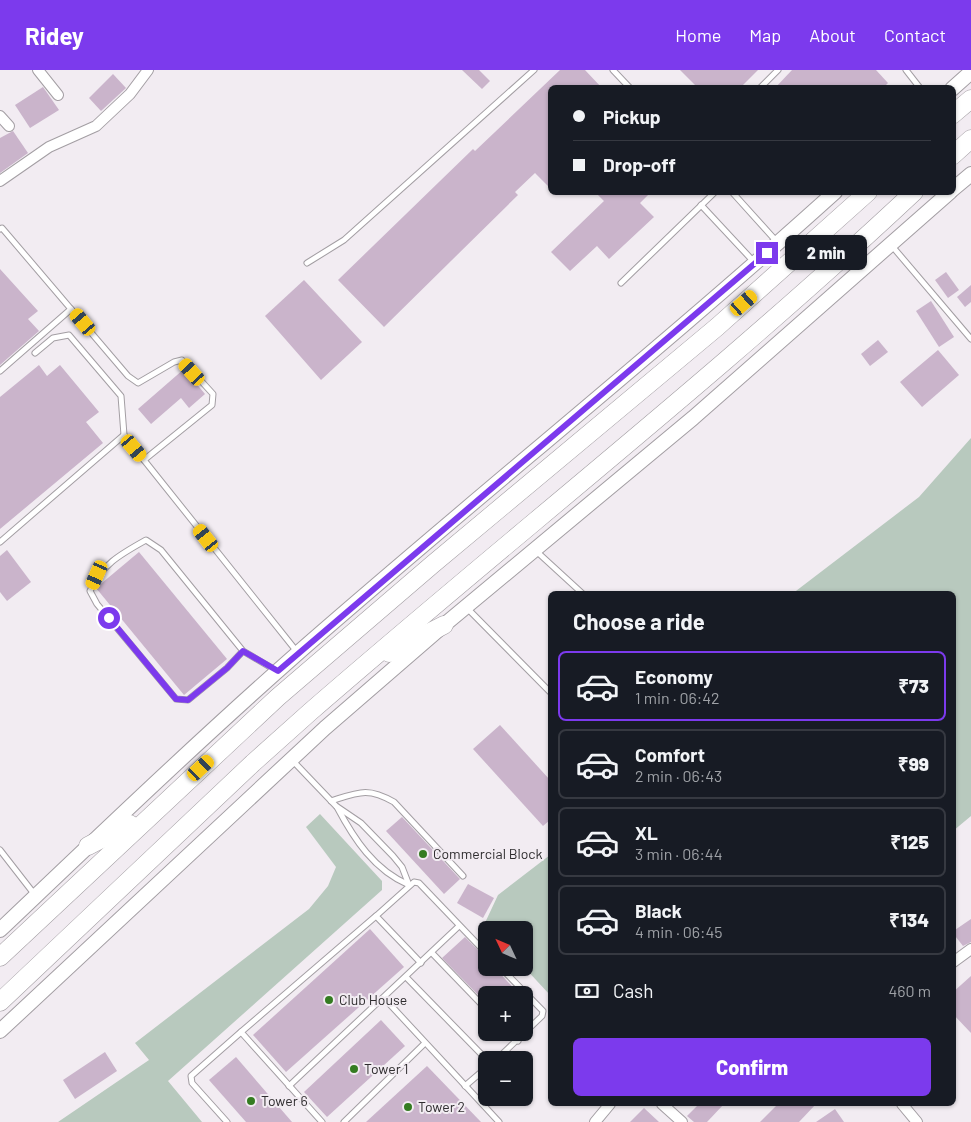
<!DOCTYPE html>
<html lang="en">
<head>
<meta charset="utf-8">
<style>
  :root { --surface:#171b24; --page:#20242c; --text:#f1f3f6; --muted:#9ea1a6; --line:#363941; --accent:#7c3aed }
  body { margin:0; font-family:Barlow,sans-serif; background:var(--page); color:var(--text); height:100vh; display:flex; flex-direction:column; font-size:19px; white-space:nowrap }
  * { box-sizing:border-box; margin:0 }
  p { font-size:16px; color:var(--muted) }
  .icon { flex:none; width:28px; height:28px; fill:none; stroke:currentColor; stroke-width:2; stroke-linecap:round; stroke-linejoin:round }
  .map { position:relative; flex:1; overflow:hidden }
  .panel { position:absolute; left:548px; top:521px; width:408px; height:515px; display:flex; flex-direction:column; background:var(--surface); border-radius:8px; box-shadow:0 1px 4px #0004 }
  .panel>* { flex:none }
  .guide { position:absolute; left:548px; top:15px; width:408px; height:110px; border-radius:8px; box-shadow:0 1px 4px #0004; display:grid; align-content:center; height:110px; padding:0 25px; background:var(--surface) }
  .needle { width:32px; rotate:314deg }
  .buttons { position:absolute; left:478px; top:851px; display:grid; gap:10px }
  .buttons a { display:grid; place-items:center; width:55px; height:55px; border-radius:8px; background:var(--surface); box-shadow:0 1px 4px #0004; font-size:25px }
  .end { position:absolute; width:22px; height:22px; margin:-11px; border:6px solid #7c3aed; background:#fff; box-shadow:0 0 0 2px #fff }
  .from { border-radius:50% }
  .bubble { position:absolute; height:35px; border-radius:8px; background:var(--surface); box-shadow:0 1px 4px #0004; font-size:16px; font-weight:800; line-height:35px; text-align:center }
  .car { position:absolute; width:15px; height:30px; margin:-15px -8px; border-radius:6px; box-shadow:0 0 4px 1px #0007; background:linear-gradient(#f5c518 24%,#345 0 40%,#f5c518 0 76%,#345 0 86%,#f5c518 0) }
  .guide b { display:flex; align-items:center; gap:18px; height:48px; font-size:19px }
  .guide b+b { border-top:1px solid var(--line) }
  .guide i { width:12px; height:12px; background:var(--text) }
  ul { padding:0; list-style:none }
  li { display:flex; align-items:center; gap:15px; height:70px; margin:0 10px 8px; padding:0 15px; border:2px solid var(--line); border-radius:8px }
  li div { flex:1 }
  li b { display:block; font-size:19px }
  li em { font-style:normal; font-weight:800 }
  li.selected { border-color:var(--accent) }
  li>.icon { width:45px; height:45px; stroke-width:1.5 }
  h2 { padding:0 25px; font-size:22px; line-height:60px }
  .pay { display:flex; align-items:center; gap:12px; height:55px; padding:0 25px; font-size:19px }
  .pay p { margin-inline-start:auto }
  .action { display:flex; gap:10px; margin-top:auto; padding:10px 25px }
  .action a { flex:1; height:58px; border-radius:8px; background:var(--accent); color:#fff; font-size:20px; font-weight:800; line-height:58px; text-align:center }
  header { display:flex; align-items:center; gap:30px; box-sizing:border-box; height:70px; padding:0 25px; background:var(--accent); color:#fff }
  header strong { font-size:24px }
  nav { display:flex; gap:28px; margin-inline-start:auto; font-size:18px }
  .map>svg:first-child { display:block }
  .green { fill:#b8c9be }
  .building { fill:#cab4cb }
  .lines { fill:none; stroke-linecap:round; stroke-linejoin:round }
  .service-casing { stroke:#a39ea3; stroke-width:7 }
  .minor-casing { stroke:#a39ea3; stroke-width:12 }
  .tertiary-casing { stroke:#a39ea3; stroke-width:16 }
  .trunk-casing { stroke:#a39ea3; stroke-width:19 }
  .service { stroke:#fff; stroke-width:5 }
  .minor { stroke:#fff; stroke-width:10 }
  .tertiary { stroke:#fff; stroke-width:14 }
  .trunk { stroke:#fff; stroke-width:18 }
  .route { stroke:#7c3aed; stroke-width:6 }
  .poi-dot { fill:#347c21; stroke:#f2ecf2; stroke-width:2 }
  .labels { text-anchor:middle; stroke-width:4; stroke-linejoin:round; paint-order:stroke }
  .poi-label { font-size:14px; fill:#2e2c2e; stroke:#f2ecf2; text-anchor:start }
</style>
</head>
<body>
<header>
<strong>Ridey</strong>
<nav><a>Home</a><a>Map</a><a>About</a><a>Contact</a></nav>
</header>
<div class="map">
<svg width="971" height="1052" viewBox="0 0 971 1052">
  <rect width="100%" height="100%" fill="#f2ecf2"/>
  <g class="green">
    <polygon points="971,368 971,746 953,761 952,524 792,524 919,427"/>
    <polygon points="320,744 382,811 382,820 168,1011 202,1052 58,1052 149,990 135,973 309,839 328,816 336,797 306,757"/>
    <polygon points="550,785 550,925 524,897 524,860 489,860 484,855 498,825"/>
  </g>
  <g class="building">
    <polygon points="462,0 479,0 490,11 482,19"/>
    <polygon points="560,0 585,0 602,18 550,18 550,118 535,103 515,122 518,125 384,257 338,210 473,79 475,81"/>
    <polygon points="680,0 758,0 740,18 698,18"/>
    <polygon points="792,0 876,0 888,13 883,18 775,18"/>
    <polygon points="113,4 126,18 101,41 89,28"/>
    <polygon points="43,17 59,40 30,58 15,35"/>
    <polygon points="13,61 28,83 0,103 0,68"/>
    <polygon points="595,122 651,122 640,133 654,147 609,189 597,176 570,201 551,182 604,131"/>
    <polygon points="0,199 38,241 28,249 39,261 0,295"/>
    <polygon points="946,202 959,220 948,228 935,210"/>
    <polygon points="304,210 362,272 321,310 265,246"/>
    <polygon points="971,215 971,232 965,237 957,227"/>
    <polygon points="931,231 954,267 939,277 916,241"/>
    <polygon points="878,270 888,282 870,296 861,284"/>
    <polygon points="938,280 959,305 922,337 900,312"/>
    <polygon points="39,295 47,306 60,295 99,342 86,352 103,373 0,459 0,327"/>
    <polygon points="184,299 205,324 189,338 181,328 151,354 138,339"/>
    <polygon points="7,480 31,512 7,531 0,522 0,486"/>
    <polygon points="139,482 227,589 184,625 96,518"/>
    <polygon points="500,655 550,710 550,750 543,756 473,679"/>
    <polygon points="402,747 460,809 444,824 386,761"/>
    <polygon points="468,814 494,828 483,848 457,833"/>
    <polygon points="971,849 971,872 963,876 952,862"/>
    <polygon points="370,859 404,897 286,1002 253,965"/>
    <polygon points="465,867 486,888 486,898 495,898 520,925 486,925 486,933 442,888"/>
    <polygon points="971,906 971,963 952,943 952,923"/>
    <polygon points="381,950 405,976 327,1047 304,1022"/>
    <polygon points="105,982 117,1001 75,1029 63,1010"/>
    <polygon points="236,987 292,1052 246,1052 209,1010"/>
    <polygon points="427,996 481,1052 366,1052"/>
    <polygon points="699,1034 724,1034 707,1052 694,1052 687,1046"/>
    <polygon points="778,1034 816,1034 799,1052 760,1052"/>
    <polygon points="644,1038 659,1052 630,1052"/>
    <polygon points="835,1039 844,1052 816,1052"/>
  </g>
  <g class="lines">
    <g class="service-casing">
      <g id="service">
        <polyline points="613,0 630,18"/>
        <polyline points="906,0 920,18"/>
        <polyline points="760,18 778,0"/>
        <polyline points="732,122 778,173"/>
        <polyline points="701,135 755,193"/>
        <polyline points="0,159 2,158 128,306 138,313 174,292 182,290 213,324 212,335 144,390"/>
        <polyline points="892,176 971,269"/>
        <polyline points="307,193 344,170 534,0"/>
        <polyline points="621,213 715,122"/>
        <polyline points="35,283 53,268 69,265 121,326 124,365 298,583"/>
        <polyline points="0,301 71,239"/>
        <polyline points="0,472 124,365"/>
        <polyline points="535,480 583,524"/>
        <polyline points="466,537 550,622"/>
        <path d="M243,581L227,598L188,630L176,629L97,534L90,521C102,494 121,484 146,470L161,480L243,581L277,601"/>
        <polyline points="293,691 336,736 361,753 393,786 402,797 409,815"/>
        <path d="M331,731C359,722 368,717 394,732L463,806"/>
        <path d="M337,737C354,769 374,800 409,815"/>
        <polyline points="0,780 35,825"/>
        <polyline points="432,883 486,939"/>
        <polyline points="421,893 376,846 414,812 419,813 486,883"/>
        <polyline points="406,907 487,990"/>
        <polyline points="384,928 499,1052"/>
        <polyline points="509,962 518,971"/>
        <polyline points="496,990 542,946 543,941 501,898"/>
        <polyline points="289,1016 459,856"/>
        <polyline points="465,1016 486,998"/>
        <polyline points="227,1052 192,1013 191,1006 241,962"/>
        <polyline points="322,1052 241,962 376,846"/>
        <polyline points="344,1052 425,973"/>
      </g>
    </g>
    <g class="minor-casing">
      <g id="minor">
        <polyline points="38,0 58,25"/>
        <polyline points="0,46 9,56"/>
        <polyline points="0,111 49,77 96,56 130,24 148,0"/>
        <polyline points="952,893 971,879"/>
        <polyline points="662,1034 682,1052"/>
        <polyline points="902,1034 917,1052"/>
        <polyline points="595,1052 610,1034"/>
      </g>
    </g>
    <g class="tertiary-casing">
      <g id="tertiary">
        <polyline points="952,19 971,2"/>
        <polyline points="952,120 971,104"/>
        <path d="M0,860C99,766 197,672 299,582C476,427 660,280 835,122"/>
        <polyline points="0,961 325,658 444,555 693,348 950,122"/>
      </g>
    </g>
    <g class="trunk-casing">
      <g id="trunk">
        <polyline points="952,45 971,29"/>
        <polyline points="952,86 971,69"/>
        <polyline points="389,583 444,555"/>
        <polyline points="88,776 130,754"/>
        <polyline points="0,887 278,627 433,494 717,257 868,122"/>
        <path d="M0,932L253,693L310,642C510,468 720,304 914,122"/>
      </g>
    </g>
    <use href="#service" class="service"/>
    <use href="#minor" class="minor"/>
    <use href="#tertiary" class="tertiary"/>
    <use href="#trunk" class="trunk"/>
  </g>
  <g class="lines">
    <polyline class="route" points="109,548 176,629 188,630 227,598 243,581 278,601 767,183"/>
  </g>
  <g class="poi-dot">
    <circle cx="423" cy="784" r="5"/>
    <circle cx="329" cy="930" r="5"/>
    <circle cx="354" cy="999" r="5"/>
    <circle cx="251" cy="1031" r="5"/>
    <circle cx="408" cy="1037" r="5"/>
  </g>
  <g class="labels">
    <g class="poi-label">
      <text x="433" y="789">Commercial Block</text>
      <text x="339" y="935">Club House</text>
      <text x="364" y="1004">Tower 1</text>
      <text x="261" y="1036">Tower 6</text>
      <text x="418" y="1042">Tower 2</text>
    </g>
  </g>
</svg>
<div class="buttons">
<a><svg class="needle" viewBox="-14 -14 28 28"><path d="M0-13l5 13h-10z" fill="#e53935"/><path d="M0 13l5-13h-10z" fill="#9ea1a6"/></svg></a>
<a>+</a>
<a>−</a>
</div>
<i class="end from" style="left:109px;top:548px"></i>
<i class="end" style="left:767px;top:183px"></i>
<div class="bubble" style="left:785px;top:165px;width:82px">2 min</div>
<i class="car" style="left:744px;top:233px;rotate:49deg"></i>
<i class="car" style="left:83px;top:252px;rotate:320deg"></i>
<i class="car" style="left:192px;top:302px;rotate:318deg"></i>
<i class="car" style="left:134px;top:378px;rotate:140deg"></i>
<i class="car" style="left:206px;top:468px;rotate:322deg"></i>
<i class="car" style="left:97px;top:505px;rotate:204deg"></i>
<i class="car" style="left:201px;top:698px;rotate:47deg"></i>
<div class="guide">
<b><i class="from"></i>Pickup</b>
<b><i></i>Drop-off</b>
</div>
<section class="panel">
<h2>Choose a ride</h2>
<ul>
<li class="selected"><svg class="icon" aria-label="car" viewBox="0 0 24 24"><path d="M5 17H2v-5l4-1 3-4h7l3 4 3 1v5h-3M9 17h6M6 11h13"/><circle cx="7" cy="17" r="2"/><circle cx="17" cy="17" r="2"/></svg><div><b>Economy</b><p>1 min · 06:42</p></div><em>₹73</em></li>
<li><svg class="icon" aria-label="car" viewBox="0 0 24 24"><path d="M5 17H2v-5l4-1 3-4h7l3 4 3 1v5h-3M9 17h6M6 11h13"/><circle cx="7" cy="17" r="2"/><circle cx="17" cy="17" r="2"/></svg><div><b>Comfort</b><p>2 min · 06:43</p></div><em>₹99</em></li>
<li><svg class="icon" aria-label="car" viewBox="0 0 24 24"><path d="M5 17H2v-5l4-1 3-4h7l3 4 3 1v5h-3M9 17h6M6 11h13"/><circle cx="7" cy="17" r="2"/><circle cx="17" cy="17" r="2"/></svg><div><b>XL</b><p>3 min · 06:44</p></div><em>₹125</em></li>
<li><svg class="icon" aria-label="car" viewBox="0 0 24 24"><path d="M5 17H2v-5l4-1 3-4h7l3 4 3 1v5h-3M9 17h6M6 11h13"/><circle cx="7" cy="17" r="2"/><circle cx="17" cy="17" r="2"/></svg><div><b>Black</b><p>4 min · 06:45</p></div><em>₹134</em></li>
</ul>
<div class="pay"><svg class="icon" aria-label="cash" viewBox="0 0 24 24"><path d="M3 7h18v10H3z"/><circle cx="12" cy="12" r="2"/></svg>Cash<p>460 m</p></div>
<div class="action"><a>Confirm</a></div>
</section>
</div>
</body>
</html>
